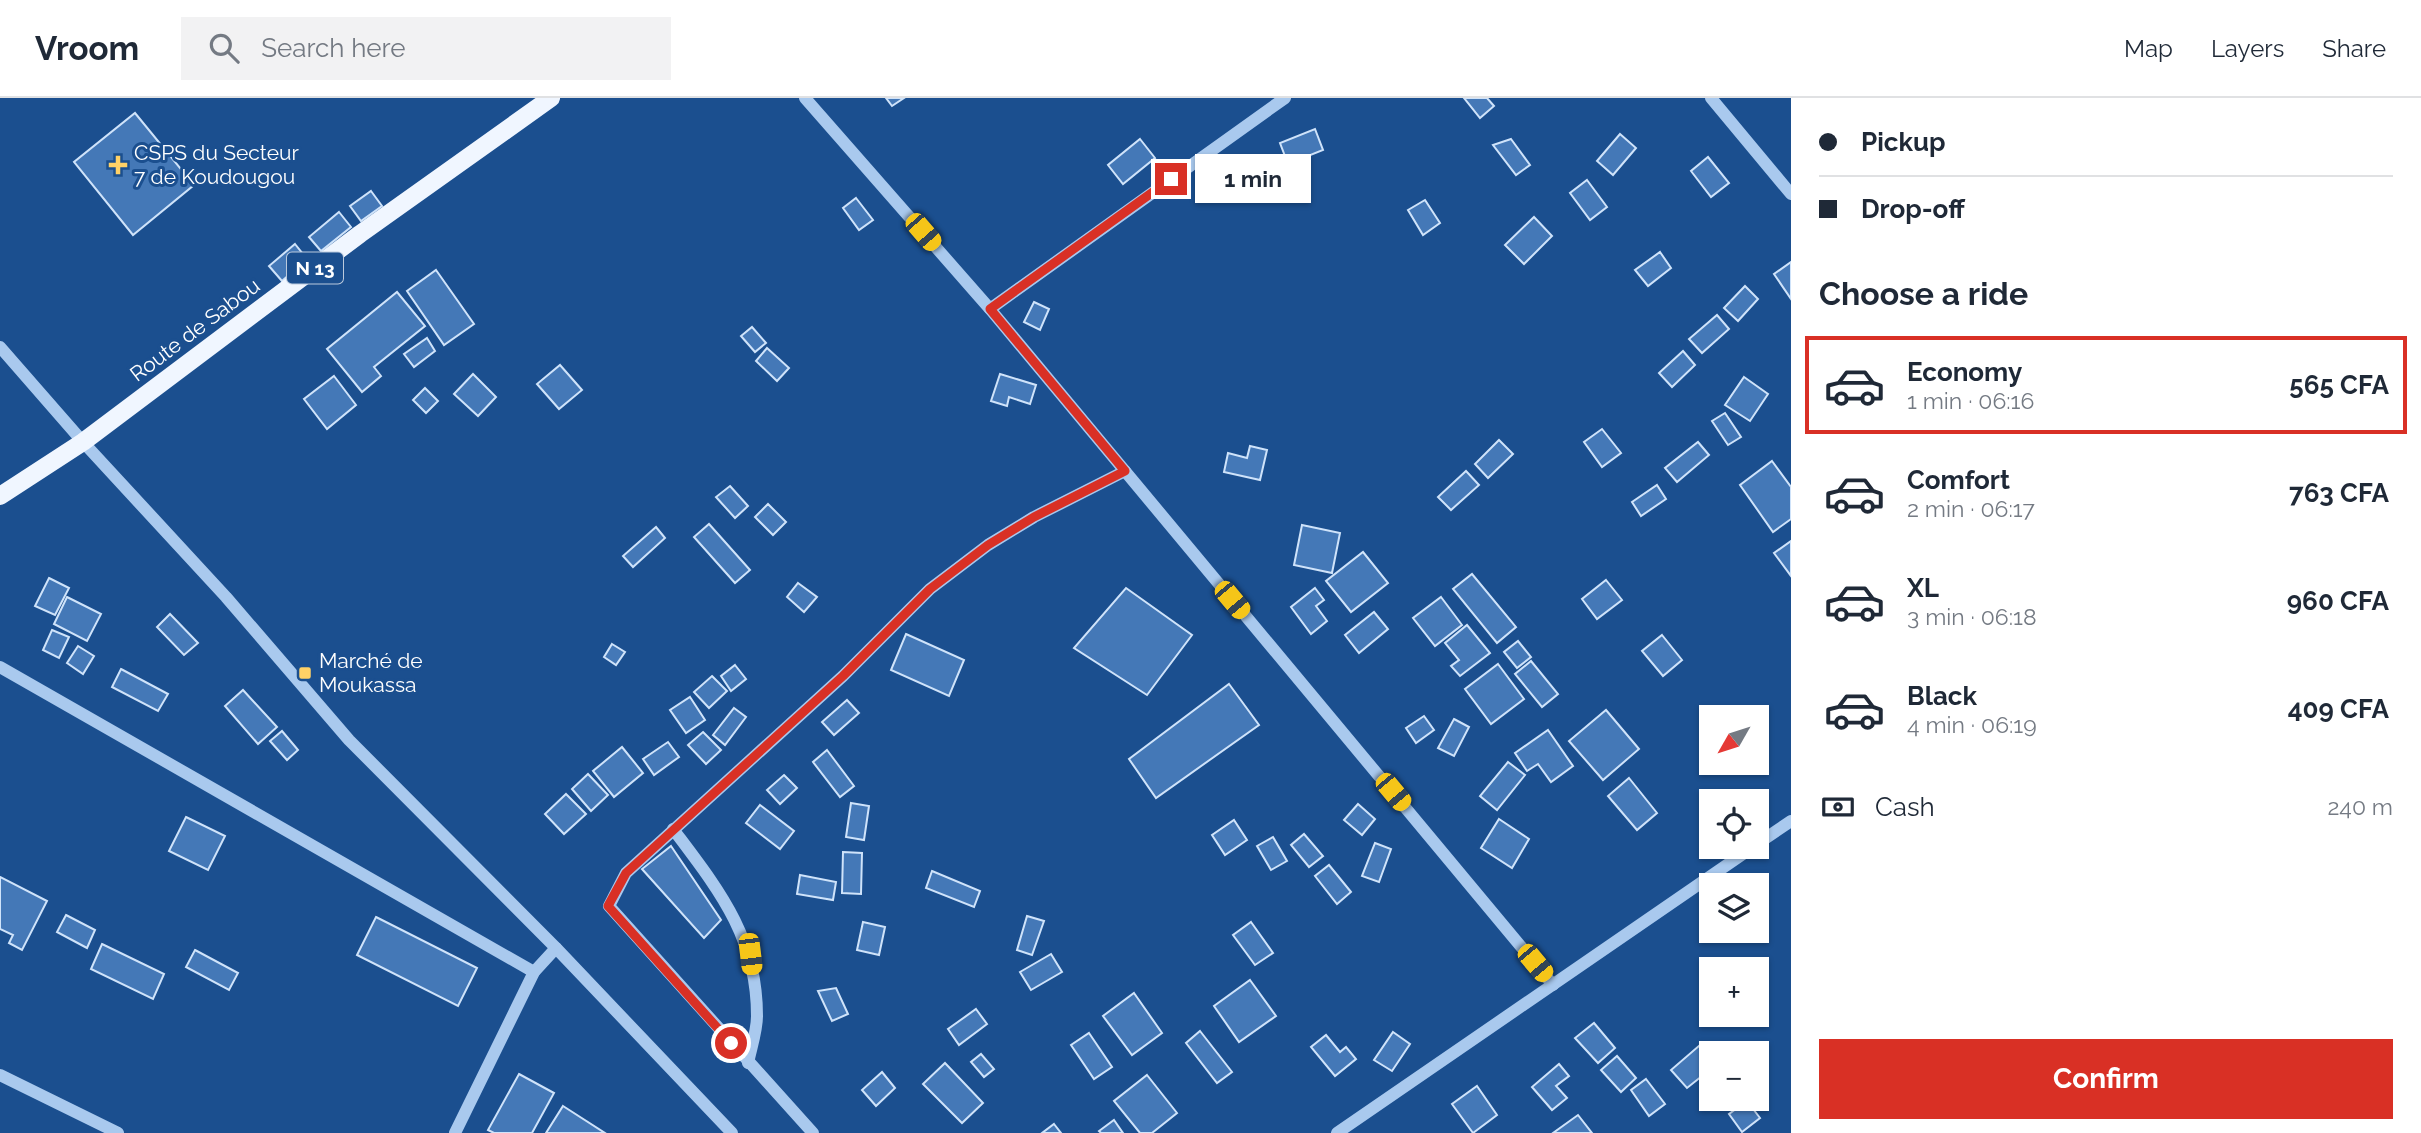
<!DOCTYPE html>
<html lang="en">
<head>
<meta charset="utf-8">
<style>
  :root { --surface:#fff; --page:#f2f2f3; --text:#1f2937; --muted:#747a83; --line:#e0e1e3; --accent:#d93025 }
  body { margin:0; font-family:Raleway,sans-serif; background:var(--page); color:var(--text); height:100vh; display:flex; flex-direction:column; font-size:26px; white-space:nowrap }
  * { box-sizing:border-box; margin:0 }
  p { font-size:23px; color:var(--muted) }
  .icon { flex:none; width:38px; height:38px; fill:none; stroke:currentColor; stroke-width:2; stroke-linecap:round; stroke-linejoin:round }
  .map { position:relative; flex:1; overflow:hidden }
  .side { display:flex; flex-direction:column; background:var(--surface); width:630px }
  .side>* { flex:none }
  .banner { display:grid; align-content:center; height:154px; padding:0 28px; background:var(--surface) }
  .needle { width:46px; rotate:231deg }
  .buttons { position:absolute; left:1699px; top:607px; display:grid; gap:14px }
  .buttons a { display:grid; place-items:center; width:70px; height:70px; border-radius:0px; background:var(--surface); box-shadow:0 2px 5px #0004; font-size:35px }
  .end { position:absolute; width:32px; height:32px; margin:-16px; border:9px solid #d93025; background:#fff; box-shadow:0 0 0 4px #fff }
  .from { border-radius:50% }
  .bubble { position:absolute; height:49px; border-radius:0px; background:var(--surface); box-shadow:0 2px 5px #0004; font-size:23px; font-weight:700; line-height:49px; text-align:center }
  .car { position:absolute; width:21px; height:42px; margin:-21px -10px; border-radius:9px; box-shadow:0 0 5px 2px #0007; background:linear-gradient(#f5c518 24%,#345 0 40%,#f5c518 0 76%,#345 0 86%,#f5c518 0) }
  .banner b { display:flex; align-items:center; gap:24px; height:66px; font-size:26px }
  .banner b+b { border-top:2px solid var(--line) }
  .banner i { width:18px; height:18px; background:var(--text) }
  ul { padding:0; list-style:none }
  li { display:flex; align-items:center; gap:21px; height:98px; margin:0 14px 10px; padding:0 14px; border:4px solid transparent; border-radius:0px }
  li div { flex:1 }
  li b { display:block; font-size:26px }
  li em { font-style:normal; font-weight:700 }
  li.active { border-color:var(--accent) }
  li>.icon { width:63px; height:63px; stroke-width:1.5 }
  h2 { padding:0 28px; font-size:32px; line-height:84px }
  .pay { display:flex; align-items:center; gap:18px; height:77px; padding:0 28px; font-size:26px }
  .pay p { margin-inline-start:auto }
  .action { display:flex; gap:14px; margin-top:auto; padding:14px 28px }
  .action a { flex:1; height:80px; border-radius:0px; background:var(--accent); color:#fff; font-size:28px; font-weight:700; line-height:80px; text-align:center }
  header { display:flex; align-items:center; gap:42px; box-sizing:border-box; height:98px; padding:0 35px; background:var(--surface); border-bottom:2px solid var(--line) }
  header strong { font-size:33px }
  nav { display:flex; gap:38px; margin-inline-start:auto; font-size:24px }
  .search { width:490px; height:63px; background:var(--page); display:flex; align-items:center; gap:18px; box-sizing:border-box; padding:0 24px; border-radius:0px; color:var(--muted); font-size:26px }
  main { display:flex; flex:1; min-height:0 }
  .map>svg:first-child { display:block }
  .building { fill:#4478b7; stroke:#cfe3fa; stroke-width:2 }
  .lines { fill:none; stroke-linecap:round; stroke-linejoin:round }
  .minor { stroke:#a9c9ee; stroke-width:12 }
  .major { stroke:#f0f6ff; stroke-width:18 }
  .route { stroke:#d93025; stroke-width:9 }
  .poi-dot { fill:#ffd166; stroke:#1b4f8f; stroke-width:2.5 }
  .labels { text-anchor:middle; stroke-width:6; stroke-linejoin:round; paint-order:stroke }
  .shield { fill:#1b4f8f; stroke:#bbcadd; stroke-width:2 }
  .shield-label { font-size:19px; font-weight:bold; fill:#fff }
  .poi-label { font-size:21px; fill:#fff; stroke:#1b4f8f; text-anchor:start }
  .street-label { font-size:21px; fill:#fff; stroke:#1b4f8f }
</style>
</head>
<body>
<header>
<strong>Vroom</strong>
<div class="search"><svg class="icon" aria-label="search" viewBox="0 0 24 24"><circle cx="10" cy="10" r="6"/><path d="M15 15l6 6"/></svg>Search here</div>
<nav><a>Map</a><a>Layers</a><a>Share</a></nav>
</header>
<main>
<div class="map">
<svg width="1791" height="1035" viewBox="0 0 1791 1035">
  <rect width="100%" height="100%" fill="#1b4f8f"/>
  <g class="building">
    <polygon points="886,0 904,0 892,8"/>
    <polygon points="1464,0 1487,0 1494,8 1480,20"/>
    <polygon points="135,15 194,87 133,137 74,64"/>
    <polygon points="1315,31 1323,52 1288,66 1280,45"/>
    <polygon points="1620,36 1636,50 1613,77 1597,63"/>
    <polygon points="1140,41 1155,60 1123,86 1108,67"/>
    <polygon points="1511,41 1530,67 1516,77 1493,47"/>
    <polygon points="1708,59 1729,85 1711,99 1691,73"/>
    <polygon points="1587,82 1607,109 1590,122 1570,95"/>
    <polygon points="371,93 382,108 361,123 350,108"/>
    <polygon points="856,100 873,122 859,132 843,110"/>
    <polygon points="1425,102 1440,125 1423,137 1408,112"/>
    <polygon points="339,114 351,129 321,153 309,139"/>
    <polygon points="1534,119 1552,138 1524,166 1505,147"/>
    <polygon points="295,146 307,161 282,183 269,168"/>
    <polygon points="1660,154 1671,170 1648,188 1635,172"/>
    <polygon points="1791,164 1791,201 1774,176"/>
    <polygon points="436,172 474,226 444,247 407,193"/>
    <polygon points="1745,188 1758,201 1738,223 1724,210"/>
    <polygon points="397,194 425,228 374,269 381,278 362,294 327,251"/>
    <polygon points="1034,204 1049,211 1040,232 1024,224"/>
    <polygon points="1717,217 1729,231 1702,255 1689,241"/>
    <polygon points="752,229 766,245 755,254 741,238"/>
    <polygon points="427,240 435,253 414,269 404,256"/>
    <polygon points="767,250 789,270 777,283 756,263"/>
    <polygon points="1683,253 1695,267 1672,289 1659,275"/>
    <polygon points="560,267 582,292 559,311 537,286"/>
    <polygon points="473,276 496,299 478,318 454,296"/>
    <polygon points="1000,276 1036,287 1030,306 1009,299 1007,308 991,303"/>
    <polygon points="334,278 356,307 327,331 304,301"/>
    <polygon points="1744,279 1768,296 1750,323 1725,307"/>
    <polygon points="425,290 438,303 426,315 413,302"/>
    <polygon points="1725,315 1741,339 1728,347 1712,323"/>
    <polygon points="1602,331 1621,355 1602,369 1584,344"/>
    <polygon points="1499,342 1513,356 1488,380 1475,366"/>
    <polygon points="1698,344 1709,357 1677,384 1665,370"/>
    <polygon points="1250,348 1267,352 1260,382 1224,374 1228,355 1247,360"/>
    <polygon points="1772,363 1791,389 1791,421 1773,434 1740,387"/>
    <polygon points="1466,373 1479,387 1451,412 1438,399"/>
    <polygon points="1657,387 1666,401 1641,418 1632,404"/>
    <polygon points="730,388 748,408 735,420 716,399"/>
    <polygon points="768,406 786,424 773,437 755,419"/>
    <polygon points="709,426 750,472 735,485 694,439"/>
    <polygon points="1302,427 1340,435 1332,475 1294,467"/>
    <polygon points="656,429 665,440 633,469 623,458"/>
    <polygon points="1791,443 1791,478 1774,455"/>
    <polygon points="1363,454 1388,485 1351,514 1326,483"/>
    <polygon points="1472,476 1516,529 1497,545 1453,491"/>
    <polygon points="49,480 69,490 55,517 35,508"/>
    <polygon points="1606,482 1622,502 1597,521 1582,501"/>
    <polygon points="798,485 817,499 804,514 787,499"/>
    <polygon points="1126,490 1192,537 1147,597 1074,550"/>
    <polygon points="1315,490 1324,502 1316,508 1327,523 1311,536 1291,509"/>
    <polygon points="67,499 101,516 87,543 54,526"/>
    <polygon points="1441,499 1462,527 1435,548 1413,520"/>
    <polygon points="1374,514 1388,531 1359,555 1345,537"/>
    <polygon points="170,516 198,545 184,557 157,529"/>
    <polygon points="1467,527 1490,555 1460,578 1451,568 1459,562 1445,545"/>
    <polygon points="52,532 69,539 59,560 43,552"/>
    <polygon points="906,536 964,562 949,598 891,572"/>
    <polygon points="1662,537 1682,562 1663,578 1642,553"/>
    <polygon points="1518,543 1531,559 1517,570 1504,554"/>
    <polygon points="612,546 625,554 616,567 604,559"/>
    <polygon points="78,548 94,558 83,576 67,565"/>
    <polygon points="1531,563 1558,596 1542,609 1515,576"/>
    <polygon points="1498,566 1524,601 1491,626 1465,591"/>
    <polygon points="735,567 746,581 731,593 721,578"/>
    <polygon points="121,571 168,596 158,613 112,589"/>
    <polygon points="712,578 727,593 709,610 694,594"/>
    <polygon points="1229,586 1259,627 1156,700 1129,661"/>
    <polygon points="243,592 277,629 258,646 225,608"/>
    <polygon points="690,599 705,622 686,635 670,612"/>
    <polygon points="847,602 859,615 834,637 822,624"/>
    <polygon points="734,610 746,619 725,647 713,637"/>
    <polygon points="1606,612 1639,651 1603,682 1569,643"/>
    <polygon points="1424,618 1434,632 1416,645 1406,630"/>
    <polygon points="1454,621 1469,629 1454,658 1438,650"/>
    <polygon points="1548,632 1573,668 1551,684 1538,666 1527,673 1515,655"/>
    <polygon points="282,633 298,652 287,662 270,643"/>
    <polygon points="703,634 721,652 706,666 688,647"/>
    <polygon points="668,644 679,659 654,677 643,661"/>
    <polygon points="622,649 643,675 614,699 593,673"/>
    <polygon points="827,652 854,688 840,699 813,664"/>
    <polygon points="1508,664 1525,677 1497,712 1480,698"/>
    <polygon points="588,676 608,697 591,713 572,691"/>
    <polygon points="784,677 797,690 780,706 767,692"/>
    <polygon points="1629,680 1657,715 1637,732 1608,698"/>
    <polygon points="566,696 586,716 564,736 545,716"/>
    <polygon points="851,705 869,708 864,742 846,739"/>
    <polygon points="1358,706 1375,721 1362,737 1344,722"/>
    <polygon points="760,707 794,733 780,751 746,725"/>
    <polygon points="186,719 225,738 208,772 169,753"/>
    <polygon points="1499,721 1529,741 1512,770 1481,750"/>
    <polygon points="1234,722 1247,742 1225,757 1212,737"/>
    <polygon points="1304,736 1323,758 1309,769 1291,747"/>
    <polygon points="1273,739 1287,763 1271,772 1257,748"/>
    <polygon points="1375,745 1391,751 1379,784 1362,778"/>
    <polygon points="671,748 721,822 704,840 642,771"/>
    <polygon points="843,754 862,755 861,796 842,795"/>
    <polygon points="1329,767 1351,794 1337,806 1315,778"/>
    <polygon points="932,773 980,793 974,809 926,790"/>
    <polygon points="800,777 836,784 833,802 797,796"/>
    <polygon points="0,779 47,803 22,852 9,845 13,837 0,831"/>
    <polygon points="66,817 95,832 87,850 57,834"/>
    <polygon points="1027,818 1044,823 1032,857 1017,852"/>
    <polygon points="376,819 477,870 458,908 357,857"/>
    <polygon points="863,824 885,829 879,857 857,852"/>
    <polygon points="1251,824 1273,855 1255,867 1233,837"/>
    <polygon points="102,846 164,876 153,901 91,871"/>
    <polygon points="195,852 238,875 229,892 186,869"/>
    <polygon points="1051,856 1062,874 1031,892 1020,874"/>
    <polygon points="1250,882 1276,918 1239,944 1214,908"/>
    <polygon points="836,890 848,916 832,923 818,893"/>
    <polygon points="1134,895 1162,935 1132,957 1103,918"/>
    <polygon points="976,911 987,926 959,947 948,931"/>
    <polygon points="1594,925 1615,950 1598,965 1575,940"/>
    <polygon points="1200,933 1232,974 1217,985 1186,945"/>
    <polygon points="1393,934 1410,946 1392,973 1374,962"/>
    <polygon points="1089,935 1112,969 1094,981 1071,947"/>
    <polygon points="1326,937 1340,954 1346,949 1356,961 1335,978 1311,949"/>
    <polygon points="1700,947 1712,958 1712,970 1687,990 1671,972"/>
    <polygon points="981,956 994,971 984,979 971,964"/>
    <polygon points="1617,958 1636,980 1621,994 1601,972"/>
    <polygon points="945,965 983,1005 962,1025 923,986"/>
    <polygon points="1559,966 1569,978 1556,988 1567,1000 1552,1012 1532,989"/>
    <polygon points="882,974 895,990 876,1008 862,992"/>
    <polygon points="519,976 554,995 532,1035 494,1035 488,1032"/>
    <polygon points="1147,977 1177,1015 1152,1035 1140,1035 1114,1003"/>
    <polygon points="1646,981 1665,1006 1649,1018 1631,992"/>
    <polygon points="1477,988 1497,1017 1473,1035 1452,1006"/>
    <polygon points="1747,1003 1760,1020 1742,1034 1729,1016"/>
    <polygon points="563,1008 605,1035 546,1035"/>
    <polygon points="1578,1017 1592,1035 1553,1035"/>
    <polygon points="1114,1022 1123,1035 1101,1035 1099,1033"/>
    <polygon points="1054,1026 1061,1035 1042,1035"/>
  </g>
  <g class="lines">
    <g class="minor">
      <polyline points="805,0 990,211 1553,887"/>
      <polyline points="1711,0 1791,96"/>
      <polyline points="990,211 1285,0"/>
      <polyline points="0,249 83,344 226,499 349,642 556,850 732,1035"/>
      <polyline points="0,569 534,874"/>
      <path d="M673,731C718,791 757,838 757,918C757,933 751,950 748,965"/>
      <polyline points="1757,746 1791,723"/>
      <polyline points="0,977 118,1035"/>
      <polyline points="455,1035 534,874 556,850"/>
      <polyline points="813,1035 609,808 626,775 843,578 930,491 988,447 1034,419 1125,373"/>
      <polyline points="1337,1035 1753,749"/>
    </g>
    <polyline class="major" points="0,398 83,344 360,136 551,0"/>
  </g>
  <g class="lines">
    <polyline class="route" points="731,945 608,808 626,775 843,578 930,491 988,447 1034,419 1125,373 990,211 1171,81"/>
  </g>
  <g class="poi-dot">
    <path d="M114.5 56.5h7v7h7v7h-7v7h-7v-7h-7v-7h7z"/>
    <rect x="298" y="568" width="14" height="14" rx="3.5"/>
  </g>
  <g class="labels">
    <rect class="shield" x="287" y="154.5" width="56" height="31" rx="5"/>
    <g class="shield-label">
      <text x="315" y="177">N 13</text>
    </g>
    <g class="poi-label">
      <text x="134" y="62">CSPS du Secteur<tspan x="134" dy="24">7 de Koudougou</tspan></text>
      <text x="319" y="570">Marché de<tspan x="319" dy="24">Moukassa</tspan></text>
    </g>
    <g class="street-label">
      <text transform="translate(195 232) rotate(-37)" y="7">Route de Sabou</text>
    </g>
  </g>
</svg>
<div class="buttons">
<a><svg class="needle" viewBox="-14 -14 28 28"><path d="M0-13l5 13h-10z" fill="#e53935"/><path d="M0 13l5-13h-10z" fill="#747a83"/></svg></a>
<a><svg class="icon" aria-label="locate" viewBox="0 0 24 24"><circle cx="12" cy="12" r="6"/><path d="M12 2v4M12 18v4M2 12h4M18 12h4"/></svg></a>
<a><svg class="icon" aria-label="layers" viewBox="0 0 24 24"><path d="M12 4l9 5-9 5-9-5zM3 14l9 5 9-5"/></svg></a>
<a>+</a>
<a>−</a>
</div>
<i class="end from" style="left:731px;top:945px"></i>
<i class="end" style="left:1171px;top:81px"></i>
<div class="bubble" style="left:1195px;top:56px;width:116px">1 min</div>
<i class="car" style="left:923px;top:134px;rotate:139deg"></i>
<i class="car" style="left:1232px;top:502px;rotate:140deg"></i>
<i class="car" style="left:1393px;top:694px;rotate:140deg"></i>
<i class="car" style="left:750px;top:856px;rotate:173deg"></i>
<i class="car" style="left:1535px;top:865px;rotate:140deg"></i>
</div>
<section class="side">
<div class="banner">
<b><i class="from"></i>Pickup</b>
<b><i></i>Drop-off</b>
</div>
<h2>Choose a ride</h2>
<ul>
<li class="active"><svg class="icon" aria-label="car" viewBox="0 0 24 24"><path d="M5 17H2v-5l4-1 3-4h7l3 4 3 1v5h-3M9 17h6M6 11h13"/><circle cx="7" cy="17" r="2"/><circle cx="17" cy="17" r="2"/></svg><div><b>Economy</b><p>1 min · 06:16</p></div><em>565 CFA</em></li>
<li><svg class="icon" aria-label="car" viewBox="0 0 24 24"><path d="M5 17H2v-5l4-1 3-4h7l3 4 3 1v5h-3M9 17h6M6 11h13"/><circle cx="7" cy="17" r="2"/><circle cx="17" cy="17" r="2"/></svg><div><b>Comfort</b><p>2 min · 06:17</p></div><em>763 CFA</em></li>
<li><svg class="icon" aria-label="car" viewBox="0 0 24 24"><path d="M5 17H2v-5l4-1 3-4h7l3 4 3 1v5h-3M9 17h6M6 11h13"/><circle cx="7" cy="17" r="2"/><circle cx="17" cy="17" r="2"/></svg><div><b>XL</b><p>3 min · 06:18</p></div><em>960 CFA</em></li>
<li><svg class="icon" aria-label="car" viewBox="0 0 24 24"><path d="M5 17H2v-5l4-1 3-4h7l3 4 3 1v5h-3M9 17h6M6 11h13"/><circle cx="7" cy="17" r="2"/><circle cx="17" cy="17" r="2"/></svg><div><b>Black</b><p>4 min · 06:19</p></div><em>409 CFA</em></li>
</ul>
<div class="pay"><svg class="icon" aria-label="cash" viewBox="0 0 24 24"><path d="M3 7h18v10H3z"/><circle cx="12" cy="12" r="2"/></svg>Cash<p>240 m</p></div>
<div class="action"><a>Confirm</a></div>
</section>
</main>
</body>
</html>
